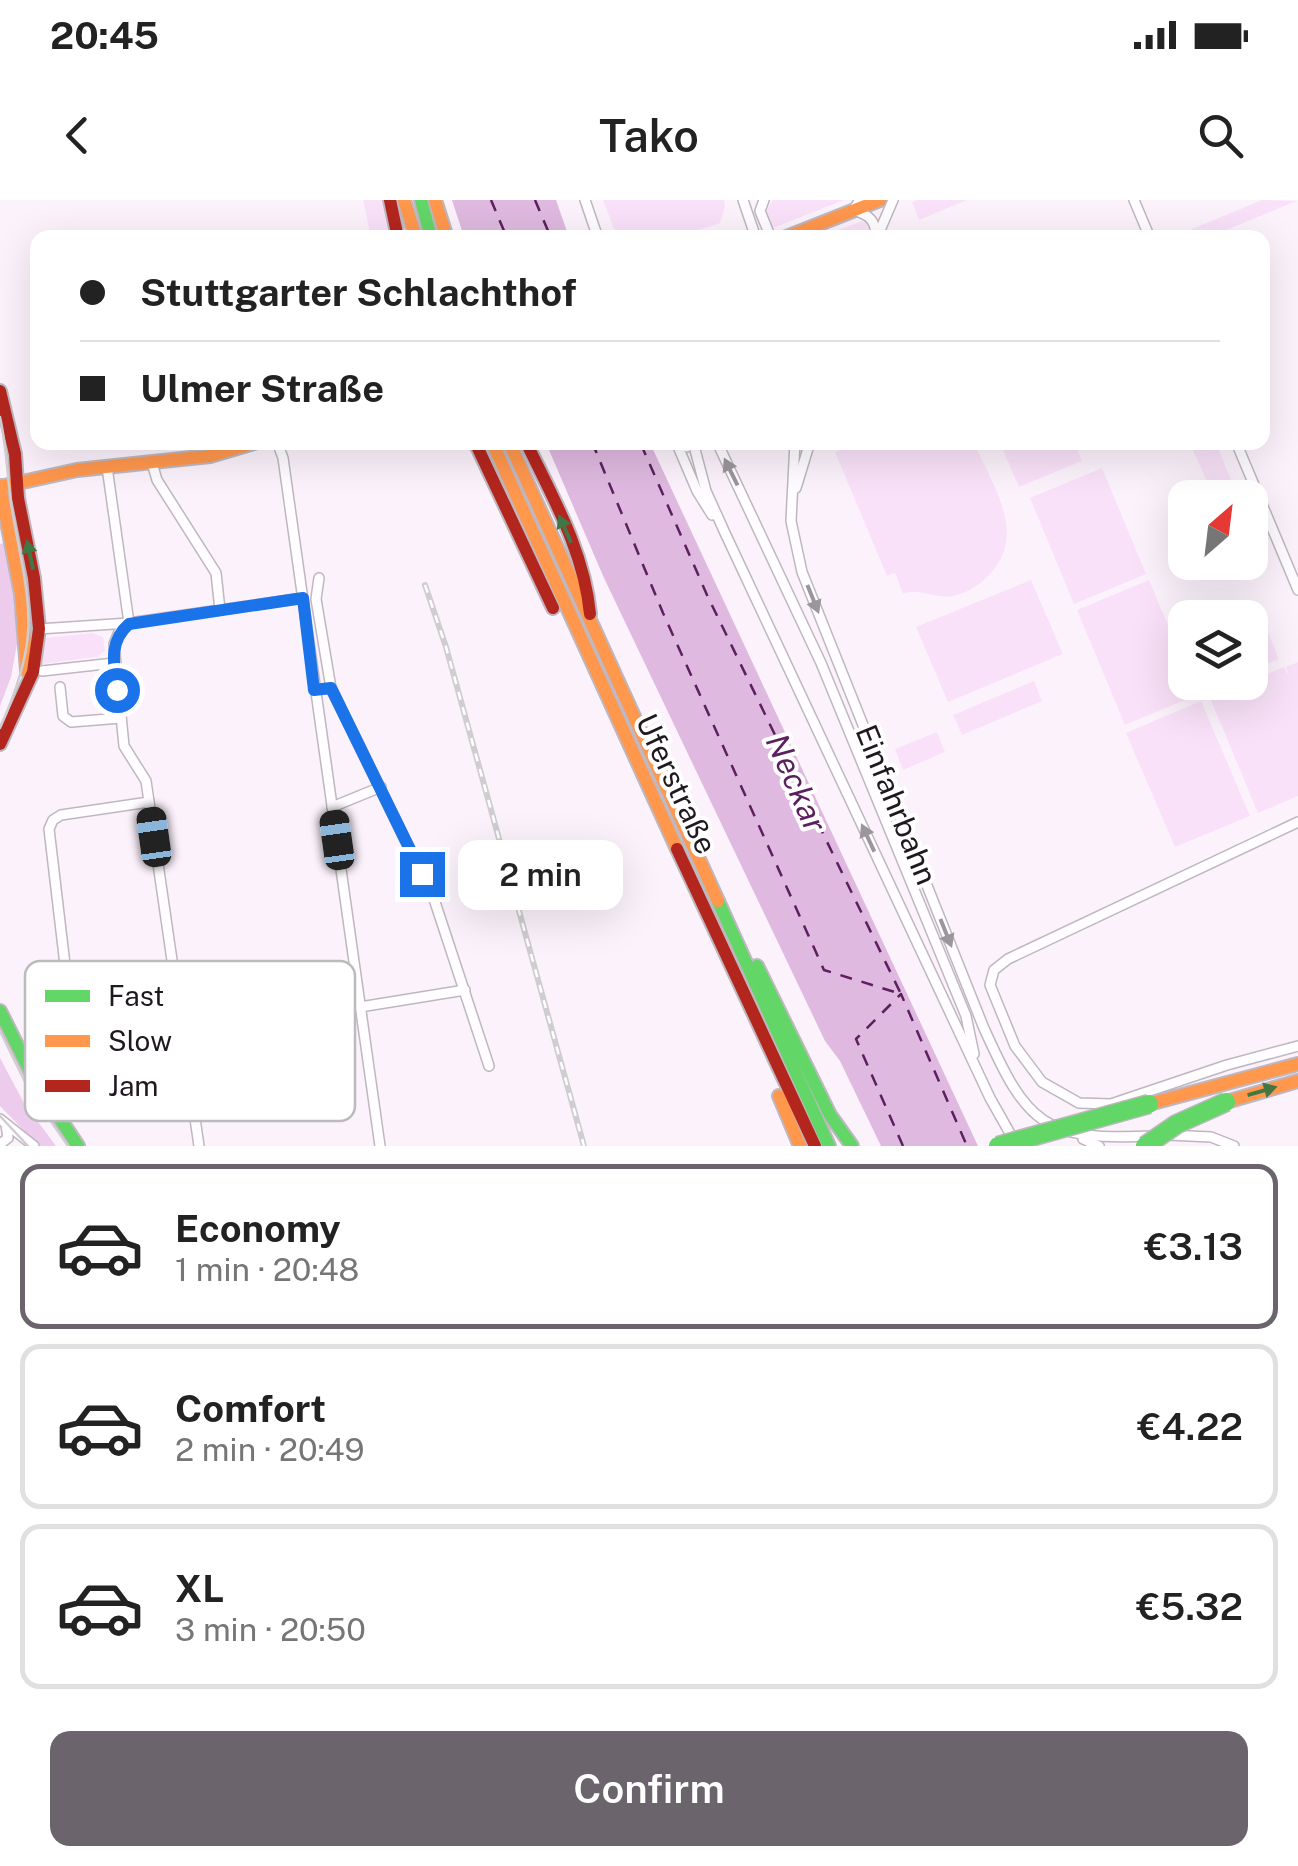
<!DOCTYPE html>
<html lang="en">
<head>
<meta charset="utf-8">
<style>
  :root { --surface:#fff; --page:#f6f6f6; --text:#222; --muted:#767676; --line:#e0e0e0; --accent:#6c646c }
  body { margin:0; font-family:"Public Sans",sans-serif; background:var(--page); color:var(--text); height:100vh; display:flex; flex-direction:column; font-size:38px; white-space:nowrap }
  * { box-sizing:border-box; margin:0 }
  p { font-size:32px; color:var(--muted) }
  .icon { flex:none; width:55px; height:55px; fill:none; stroke:currentColor; stroke-width:2; stroke-linecap:round; stroke-linejoin:round }
  .map { position:relative; height:946px; overflow:hidden }
  .sheet { display:flex; flex-direction:column; background:var(--surface); flex:1 }
  .sheet>* { flex:none }
  .top-card { position:absolute; left:30px; top:30px; width:1240px; height:220px; border-radius:20px; box-shadow:0 10px 40px #0002; display:grid; align-content:center; height:220px; padding:0 50px; background:var(--surface) }
  .needle { width:65px; rotate:28deg }
  .controls { position:absolute; left:1168px; top:280px; display:grid; gap:20px }
  .controls a { display:grid; place-items:center; width:100px; height:100px; border-radius:20px; background:var(--surface); box-shadow:0 10px 40px #0002; font-size:50px }
  .end { position:absolute; width:45px; height:45px; margin:-22px; border:12px solid #1a73e8; background:#fff; box-shadow:0 0 0 5px #fff }
  .from { border-radius:50% }
  .bubble { position:absolute; height:70px; border-radius:20px; background:var(--surface); box-shadow:0 10px 40px #0002; font-size:32px; font-weight:600; line-height:70px; text-align:center }
  .car { position:absolute; width:30px; height:60px; margin:-30px -15px; border-radius:12px; box-shadow:0 0 8px 2px #0007; background:linear-gradient(#222 24%,#8ab4d8 0 40%,#222 0 76%,#8ab4d8 0 86%,#222 0) }
  .top-card b { display:flex; align-items:center; gap:35px; height:95px; font-size:38px }
  .top-card b+b { border-top:2px solid var(--line) }
  .top-card i { width:25px; height:25px; background:var(--text) }
  ul { padding:18px 0 0; list-style:none }
  li { display:flex; align-items:center; gap:30px; height:165px; margin:0 20px 15px; padding:0 30px; border:5px solid var(--line); border-radius:20px }
  li div { flex:1 }
  li b { display:block; font-size:38px }
  li em { font-style:normal; font-weight:600 }
  li.active { border-color:var(--accent) }
  li>.icon { width:90px; height:90px; stroke-width:1.5 }
  .action { display:flex; gap:20px; margin-top:auto; padding:20px 50px }
  .action a { flex:1; height:115px; border-radius:20px; background:var(--accent); color:#fff; font-size:40px; font-weight:600; line-height:115px; text-align:center }
  .status { display:flex; justify-content:space-between; align-items:center; height:70px; padding:0 50px; background:var(--surface); direction:ltr }
  .status svg { height:28px; fill:currentColor }
  header { display:flex; justify-content:space-between; align-items:center; height:130px; padding:0 50px; background:var(--surface); font-size:45px; font-weight:600 }
  .map>svg:first-child { display:block }
  .green { fill:#f9e2f9 }
  .forest { fill:#eccbec }
  .water { fill:#dfb9df }
  .lines { fill:none; stroke-linecap:round; stroke-linejoin:round }
  .ferry { stroke:#5c205f; stroke-width:2.5; stroke-dasharray:12 10; stroke-linecap:butt }
  .street-casing { stroke:#bfb7bf; stroke-width:12 }
  .fast-casing { stroke:#bfb7bf; stroke-width:16 }
  .slow-casing { stroke:#bfb7bf; stroke-width:16 }
  .jam-casing { stroke:#bfb7bf; stroke-width:16 }
  .street { stroke:#fffdff; stroke-width:9 }
  .fast { stroke:#63d668; stroke-width:12 }
  .slow { stroke:#ff974d; stroke-width:12 }
  .jam { stroke:#b3261e; stroke-width:12 }
  .tram { stroke:#d0cdd0; stroke-width:2.5 }
  .rail-casing { stroke:#d0cdd0; stroke-width:6 }
  .rail { stroke:#fff; stroke-width:2.5; stroke-dasharray:8; stroke-linecap:butt }
  .fast-bridge-casing { stroke:#bfb7bf; stroke-width:21; stroke-linecap:butt }
  .fast-bridge { stroke:#63d668; stroke-width:18 }
  .oneway { fill:#9a969a }
  .oneway2 { fill:#417744 }
  .route { stroke:#1a73e8; stroke-width:12 }
  .labels { text-anchor:middle; stroke-width:8; stroke-linejoin:round; paint-order:stroke }
  .street-label { font-size:30px; fill:#1f181f; stroke:#fff }
  .water-label { font-size:32px; font-style:italic; fill:#5c205f; stroke:#fff }
  .key { fill:#fff; stroke:#bcbabc; stroke-width:2.5 }
  .key-label { font-size:28px; fill:#1f181f }
</style>
</head>
<body>
<div class="status"><b>20:45</b><svg viewBox="0 0 49 12"><path d="M0 12V9h3v3zM5 12V6h3v6zM10 12V3h3v9zM15 12V0h3v12zM26 1h20v11H26zM47 4h2v5h-2z"/></svg></div>
<header><svg class="icon" aria-label="back" viewBox="0 0 24 24"><path d="M15 5l-7 7 7 7"/></svg>Tako<svg class="icon" aria-label="search" viewBox="0 0 24 24"><circle cx="10" cy="10" r="6"/><path d="M15 15l6 6"/></svg></header>
<div class="map">
<svg width="1298" height="946" viewBox="0 0 1298 946">
  <rect width="100%" height="100%" fill="#fcf2fc"/>
  <g class="green">
    <polygon points="363,0 382,0 389,37 371,37"/>
    <polygon points="603,0 724,0 725,7 720,23 678,37 617,37"/>
    <polygon points="773,0 844,0 773,28 766,11"/>
    <polygon points="918,0 967,0 919,20 912,2"/>
    <polygon points="1262,0 1297,1 1209,37 1195,37 1192,29"/>
    <polygon points="862,21 869,24 871,37 818,38"/>
    <path d="M840,243H974C992,284 1028,334 990,374C981,384 970,391 957,395C938,401 921,387 903,394L895,373L887,376L835,252L843,249Z"/>
    <polygon points="1000,243 1075,243 1082,261 1019,287"/>
    <polygon points="1202,243 1216,243 1238,297 1214,297 1192,248"/>
    <polygon points="1102,268 1146,374 1074,404 1030,298"/>
    <polygon points="1031,380 1063,454 948,502 916,427"/>
    <polygon points="1149,380 1185,466 1185,482 1192,483 1197,495 1125,525 1077,410"/>
    <polygon points="1255,401 1279,459 1250,471 1250,418 1215,417"/>
    <polygon points="92,433 103,437 105,451 96,457 42,464 46,438"/>
    <polygon points="1298,462 1298,596 1258,613 1210,498 1284,467 1289,476 1286,467"/>
    <polygon points="1034,481 1042,501 962,535 953,515"/>
    <polygon points="1201,501 1250,616 1175,647 1126,533"/>
    <polygon points="937,532 945,552 903,570 895,549"/>
  </g>
  <g class="forest">
    <polygon points="8,342 21,422 11,477 0,506 0,344"/>
    <polygon points="0,858 24,903 56,946 39,946 0,906"/>
  </g>
  <g class="water">
    <polygon points="452,0 556,0 569,37 464,37"/>
    <polygon points="546,243 650,243 978,946 881,946 840,861 825,841 604,378"/>
  </g>
  <g class="lines">
    <g class="ferry">
      <polyline points="491,0 507,38"/>
      <polyline points="535,0 551,38"/>
      <polyline points="592,242 663,413 824,770 901,794 707,395 640,242"/>
      <polyline points="903,946 856,839 901,794 967,946"/>
    </g>
    <g class="street-casing">
      <g id="street">
        <polyline points="585,0 598,38"/>
        <polyline points="743,0 756,38"/>
        <polyline points="764,0 760,11 771,38"/>
        <path d="M860,0L853,10C870,15 875,20 877,38"/>
        <polyline points="1134,0 1150,38"/>
        <polyline points="878,35 893,0"/>
        <polyline points="277,242 283,258 380,946"/>
        <polyline points="676,242 697,291 712,315"/>
        <polyline points="685,242 687,247"/>
        <polyline points="693,242 706,291 725,333 990,898 1016,944"/>
        <polyline points="717,242 821,463 966,816 974,854"/>
        <path d="M795,242L791,321L802,372L983,826C1027,925 1043,941 1153,936"/>
        <polyline points="1236,242 1298,390"/>
        <polyline points="152,263 157,280 216,373 220,410"/>
        <polyline points="107,267 129,423"/>
        <polyline points="796,288 810,242"/>
        <polyline points="319,378 316,399 331,488 434,699 489,866"/>
        <polyline points="129,423 119,432 114,444 124,546 146,581 199,946"/>
        <polyline points="39,429 129,423 303,398"/>
        <polyline points="42,471 114,463"/>
        <polyline points="60,487 63,516 71,522 121,518"/>
        <polyline points="149,602 61,615 53,620 49,629 66,773 73,786 85,789 174,777"/>
        <polyline points="332,607 381,587"/>
        <polyline points="1298,622 1008,759 994,770 990,785 1015,846 1042,882 1079,903 1111,904 1227,865 1298,846"/>
        <polyline points="360,807 465,790"/>
        <polyline points="0,919 34,946"/>
        <polyline points="1168,935 1211,937 1234,946"/>
        <polyline points="1083,939 1099,946"/>
        <polyline points="0,944 8,938 6,925"/>
      </g>
    </g>
    <g class="fast-casing">
      <g id="fast">
        <polyline points="421,0 431,38"/>
        <polyline points="718,701 829,946"/>
        <polyline points="757,766 830,915 852,946"/>
        <polyline points="0,811 35,881 78,946"/>
      </g>
    </g>
    <g class="slow-casing">
      <g id="slow">
        <polyline points="404,0 416,38"/>
        <polyline points="435,0 447,38"/>
        <polyline points="784,38 880,0"/>
        <polyline points="492,242 677,649"/>
        <polyline points="509,242 718,701"/>
        <polyline points="0,286 21,394 27,471"/>
        <polyline points="0,287 77,270 210,256 257,242"/>
        <polyline points="779,896 800,946"/>
        <polyline points="1226,902 1298,881"/>
        <polyline points="1149,904 1298,864"/>
      </g>
    </g>
    <g class="jam-casing">
      <g id="jam">
        <polyline points="390,0 398,38"/>
        <polyline points="0,191 15,254 18,298 34,378 39,429 33,472 0,544"/>
        <polyline points="475,242 553,408"/>
        <path d="M526,242C553,298 584,351 590,414"/>
        <polyline points="677,649 815,946"/>
      </g>
    </g>
    <use href="#street" class="street"/>
    <use href="#fast" class="fast"/>
    <use href="#slow" class="slow"/>
    <use href="#jam" class="jam"/>
    <g class="tram">
      <path d="M0,217C7,248 7,278 12,309C29,407 43,432 0,528"/>
      <polyline points="0,831 28,888 68,946"/>
      <polyline points="0,916 28,946"/>
    </g>
    <g class="rail-casing">
      <polyline id="rail" points="425,385 446,447 584,946"/>
    </g>
    <use href="#rail" class="rail"/>
    <g class="fast-bridge-casing">
      <g id="fast-bridge">
        <polyline points="998,946 1149,904"/>
        <polyline points="1145,946 1177,924 1226,902"/>
      </g>
    </g>
    <use href="#fast-bridge" class="fast-bridge"/>
  </g>
  <defs><path id="oneway-solid" d="M-6-.8H1V-3.2L6.5 0L1 3.2V.8H-6Z" transform="scale(2.5)"/></defs>
  <g class="oneway">
    <use href="#oneway-solid" transform="translate(731 272) rotate(-116)"/>
    <use href="#oneway-solid" transform="translate(813 399) rotate(68)"/>
    <use href="#oneway-solid" transform="translate(868 638) rotate(-115)"/>
    <use href="#oneway-solid" transform="translate(946 733) rotate(68)"/>
  </g>
  <g class="oneway2">
    <use href="#oneway-solid" transform="translate(565 329) rotate(-114)"/>
    <use href="#oneway-solid" transform="translate(30 355) rotate(-102)"/>
    <use href="#oneway-solid" transform="translate(1262 891) rotate(-16)"/>
  </g>
  <g class="lines">
    <path class="route" d="M117,490C114,465 108,442 129,424L303,398L314,490L331,488L422,674"/>
  </g>
  <g class="labels">
    <g class="street-label">
      <text transform="translate(676 584) rotate(65)" y="10">Uferstraße</text>
      <text transform="translate(896 605) rotate(68)" y="10">Einfahrbahn</text>
    </g>
    <g class="water-label">
      <text transform="translate(796 583) rotate(66)" y="11">Neckar</text>
    </g>
  </g>
  <rect x="25" y="761" width="330" height="160" rx="15" class="key"/>
  <rect x="45" y="790" width="45" height="12" fill="#63d668"/>
  <rect x="45" y="835" width="45" height="12" fill="#ff974d"/>
  <rect x="45" y="880" width="45" height="12" fill="#b3261e"/>
  <g class="key-label">
    <text x="108" y="806">Fast</text>
    <text x="108" y="851">Slow</text>
    <text x="108" y="896">Jam</text>
  </g>
</svg>
<div class="controls">
<a><svg class="needle" viewBox="-14 -14 28 28"><path d="M0-13l5 13h-10z" fill="#e53935"/><path d="M0 13l5-13h-10z" fill="#767676"/></svg></a>
<a><svg class="icon" aria-label="layers" viewBox="0 0 24 24"><path d="M12 4l9 5-9 5-9-5zM3 14l9 5 9-5"/></svg></a>
</div>
<i class="end from" style="left:117px;top:490px"></i>
<i class="end" style="left:422px;top:674px"></i>
<div class="bubble" style="left:458px;top:640px;width:165px">2 min</div>
<i class="car" style="left:154px;top:637px;rotate:352deg"></i>
<i class="car" style="left:337px;top:640px;rotate:352deg"></i>
<div class="top-card">
<b><i class="from"></i>Stuttgarter Schlachthof</b>
<b><i></i>Ulmer Straße</b>
</div>
</div>
<section class="sheet">
<ul>
<li class="active"><svg class="icon" aria-label="car" viewBox="0 0 24 24"><path d="M5 17H2v-5l4-1 3-4h7l3 4 3 1v5h-3M9 17h6M6 11h13"/><circle cx="7" cy="17" r="2"/><circle cx="17" cy="17" r="2"/></svg><div><b>Economy</b><p>1 min · 20:48</p></div><em>€3.13</em></li>
<li><svg class="icon" aria-label="car" viewBox="0 0 24 24"><path d="M5 17H2v-5l4-1 3-4h7l3 4 3 1v5h-3M9 17h6M6 11h13"/><circle cx="7" cy="17" r="2"/><circle cx="17" cy="17" r="2"/></svg><div><b>Comfort</b><p>2 min · 20:49</p></div><em>€4.22</em></li>
<li><svg class="icon" aria-label="car" viewBox="0 0 24 24"><path d="M5 17H2v-5l4-1 3-4h7l3 4 3 1v5h-3M9 17h6M6 11h13"/><circle cx="7" cy="17" r="2"/><circle cx="17" cy="17" r="2"/></svg><div><b>XL</b><p>3 min · 20:50</p></div><em>€5.32</em></li>
</ul>
<div class="action"><a>Confirm</a></div>
</section>
</body>
</html>
